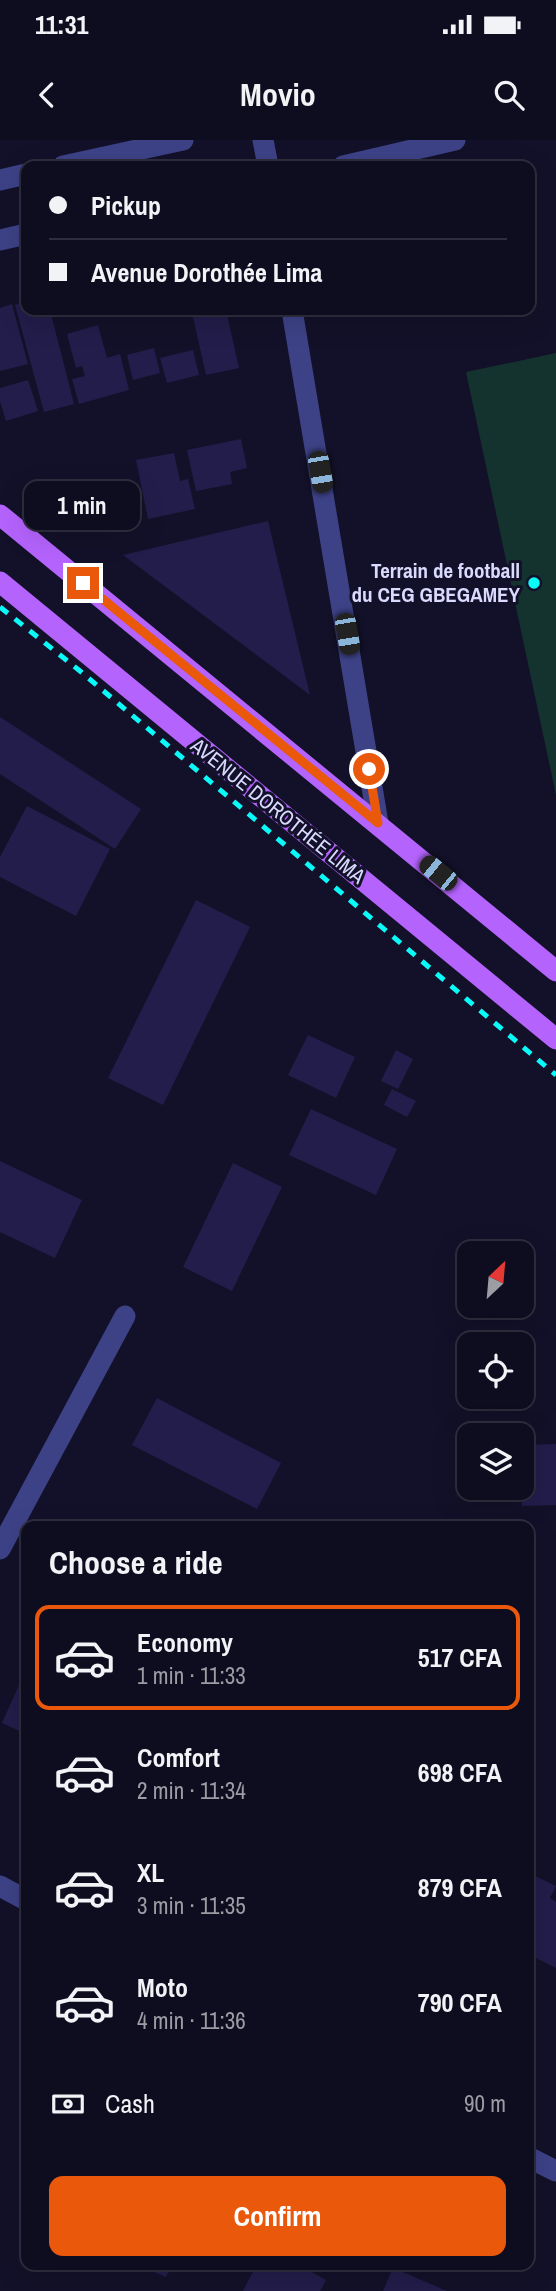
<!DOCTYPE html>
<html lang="en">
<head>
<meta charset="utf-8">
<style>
  :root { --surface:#0e0d1f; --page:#1c1b2c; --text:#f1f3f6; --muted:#9b9ca4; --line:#2e2d3d; --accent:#ea580c }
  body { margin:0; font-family:"Archivo Narrow",sans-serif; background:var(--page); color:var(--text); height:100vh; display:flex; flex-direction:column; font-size:26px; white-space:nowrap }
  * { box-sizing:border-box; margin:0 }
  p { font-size:23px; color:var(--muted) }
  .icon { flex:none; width:38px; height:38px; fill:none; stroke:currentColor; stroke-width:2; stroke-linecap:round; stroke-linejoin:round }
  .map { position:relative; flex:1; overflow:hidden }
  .sheet { position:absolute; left:21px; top:1381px; width:513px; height:749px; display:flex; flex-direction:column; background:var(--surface); border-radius:14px; box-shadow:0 7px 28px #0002,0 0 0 2px var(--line) }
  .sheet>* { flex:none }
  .guide { position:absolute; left:21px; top:21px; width:514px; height:154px; border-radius:14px; box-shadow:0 7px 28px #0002,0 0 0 2px var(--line); display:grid; align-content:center; height:154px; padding:0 28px; background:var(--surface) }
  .needle { width:46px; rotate:26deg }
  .buttons { position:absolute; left:457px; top:1101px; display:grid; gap:14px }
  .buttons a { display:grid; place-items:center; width:77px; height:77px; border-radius:14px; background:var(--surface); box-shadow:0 7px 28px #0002,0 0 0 2px var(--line); font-size:35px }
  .end { position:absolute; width:32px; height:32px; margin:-16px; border:9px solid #ea580c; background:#fff; box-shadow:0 0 0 4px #fff }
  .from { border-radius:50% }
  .bubble { position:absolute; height:49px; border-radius:14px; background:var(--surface); box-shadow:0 7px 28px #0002,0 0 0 2px var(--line); font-size:23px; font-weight:700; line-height:49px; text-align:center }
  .car { position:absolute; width:21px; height:42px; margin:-21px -10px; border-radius:9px; box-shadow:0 0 5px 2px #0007; background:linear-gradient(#222 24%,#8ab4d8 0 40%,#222 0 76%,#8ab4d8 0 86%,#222 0) }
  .guide b { display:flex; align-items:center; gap:24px; height:66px; font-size:26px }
  .guide b+b { border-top:2px solid var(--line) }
  .guide i { width:18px; height:18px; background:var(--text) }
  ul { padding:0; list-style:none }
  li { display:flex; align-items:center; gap:21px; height:105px; margin:0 14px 10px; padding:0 14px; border:4px solid transparent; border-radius:14px }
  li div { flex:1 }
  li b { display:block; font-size:26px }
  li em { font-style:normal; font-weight:700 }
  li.current { border-color:var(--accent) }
  li>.icon { width:63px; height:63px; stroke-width:1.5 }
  h2 { padding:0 28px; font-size:32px; line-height:84px }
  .pay { display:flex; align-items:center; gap:18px; height:77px; padding:0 28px; font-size:26px }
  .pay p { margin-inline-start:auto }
  .action { display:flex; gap:14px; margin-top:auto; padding:14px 28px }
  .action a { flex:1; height:80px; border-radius:14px; background:var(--accent); color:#fff; font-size:28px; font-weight:700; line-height:80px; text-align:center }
  .status { display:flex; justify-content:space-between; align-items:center; height:49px; padding:0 35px; background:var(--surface); direction:ltr }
  .status svg { height:19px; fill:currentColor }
  header { display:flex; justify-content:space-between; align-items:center; height:91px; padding:0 28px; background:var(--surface); font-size:32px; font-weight:700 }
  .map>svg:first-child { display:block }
  .green { fill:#14332f }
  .building { fill:#221d4a }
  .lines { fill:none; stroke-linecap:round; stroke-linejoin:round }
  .minor { stroke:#3d4287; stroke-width:21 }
  .major { stroke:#b463fc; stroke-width:21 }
  .rail { stroke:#0afafa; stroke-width:5; stroke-dasharray:10 9; stroke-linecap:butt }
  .route { stroke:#ea580c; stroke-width:9 }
  .poi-dot { fill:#0afafa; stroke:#131129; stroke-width:2.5 }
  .labels { text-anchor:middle; stroke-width:6; stroke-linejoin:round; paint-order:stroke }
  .poi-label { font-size:21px; font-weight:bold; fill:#dadafe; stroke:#131129; text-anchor:end }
  .street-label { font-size:21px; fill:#dadafe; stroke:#131129 }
</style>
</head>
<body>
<div class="status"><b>11:31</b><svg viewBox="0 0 49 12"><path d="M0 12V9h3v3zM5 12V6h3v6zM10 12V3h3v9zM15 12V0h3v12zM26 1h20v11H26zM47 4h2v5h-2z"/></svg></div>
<header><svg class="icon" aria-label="back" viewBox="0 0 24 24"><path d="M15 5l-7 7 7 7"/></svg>Movio<svg class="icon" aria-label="search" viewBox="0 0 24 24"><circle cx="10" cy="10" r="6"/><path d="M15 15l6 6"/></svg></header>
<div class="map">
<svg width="556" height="2151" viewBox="0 0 556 2151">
  <rect width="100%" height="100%" fill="#131129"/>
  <polygon class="green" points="556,213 556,655 466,232"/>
  <g class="building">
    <polygon points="26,161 26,170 50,170 74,264 44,272 15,165"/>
    <polygon points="12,164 28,224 0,231 0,168"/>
    <polygon points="226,170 239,228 206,235 193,177"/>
    <polygon points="98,185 107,218 120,214 129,250 79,264 72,239 85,236 82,226 76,228 67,194"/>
    <polygon points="154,208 160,233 133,240 127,215"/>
    <polygon points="193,210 199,235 167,243 160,218"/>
    <polygon points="28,240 38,271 6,281 0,261 0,248"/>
    <polygon points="241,299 247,328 230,332 232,344 196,351 187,310"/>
    <polygon points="174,313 180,341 188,339 195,369 148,379 136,320"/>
    <polygon points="268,381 310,555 123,415"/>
    <polygon points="0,577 141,669 115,709 0,634"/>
    <polygon points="27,666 110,709 76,776 0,737 0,717"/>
    <polygon points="196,760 250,787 163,965 108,938"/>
    <polygon points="308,895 355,917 336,958 288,935"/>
    <polygon points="396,910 413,919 398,949 381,941"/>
    <polygon points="392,949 416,961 407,977 384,965"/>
    <polygon points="311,969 397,1009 376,1055 289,1015"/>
    <polygon points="0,1021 82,1060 55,1118 0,1092"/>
    <polygon points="233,1023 282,1047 232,1151 183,1127"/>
    <polygon points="157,1258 281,1323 257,1369 132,1305"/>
    <polygon points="556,1304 556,1365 522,1366 522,1305"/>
    <polygon points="23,1536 26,1537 26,1594 2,1583"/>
    <polygon points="531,1734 556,1746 550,1758 556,1762 556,1828 528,1814 528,1738"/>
    <polygon points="143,2124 172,2124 166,2137 142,2127"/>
    <polygon points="257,2124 297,2124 326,2140 320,2151 243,2151"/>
    <polygon points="393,2128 447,2151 383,2151"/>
  </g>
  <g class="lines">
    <g class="minor">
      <polyline points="263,0 268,26"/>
      <polyline points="63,26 183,0"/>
      <polyline points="343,26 455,0"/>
      <polyline points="0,40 26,34"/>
      <polyline points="0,100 26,94"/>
      <polyline points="292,170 378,683"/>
      <polyline points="0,1409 125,1176"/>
      <polyline points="0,1746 26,1760"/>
      <polyline points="528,2017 556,2031"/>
    </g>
    <g class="major">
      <polyline points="0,375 556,831"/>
      <polyline points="0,442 556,899"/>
    </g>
    <polyline class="rail" points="0,467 80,531 556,935"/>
  </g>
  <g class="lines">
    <polyline class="route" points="83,443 378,683 369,629"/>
  </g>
  <circle class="poi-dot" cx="534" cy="443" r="7"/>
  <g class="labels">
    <g class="poi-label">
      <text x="520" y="438">Terrain de football<tspan x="520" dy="24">du CEG GBEGAMEY</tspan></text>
    </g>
    <g class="street-label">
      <text transform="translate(278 671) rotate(39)" y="7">AVENUE DOROTHÉE LIMA</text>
    </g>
  </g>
</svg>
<div class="buttons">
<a><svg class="needle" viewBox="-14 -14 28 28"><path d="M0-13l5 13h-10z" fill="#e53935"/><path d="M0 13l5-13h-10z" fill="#9b9ca4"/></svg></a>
<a><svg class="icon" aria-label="locate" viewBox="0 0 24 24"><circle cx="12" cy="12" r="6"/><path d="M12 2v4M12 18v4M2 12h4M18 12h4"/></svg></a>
<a><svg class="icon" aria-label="layers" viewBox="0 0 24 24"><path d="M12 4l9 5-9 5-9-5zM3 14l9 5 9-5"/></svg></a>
</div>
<i class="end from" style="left:369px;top:629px"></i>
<i class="end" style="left:83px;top:443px"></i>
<div class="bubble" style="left:24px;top:341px;width:116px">1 min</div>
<i class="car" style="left:320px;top:332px;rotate:170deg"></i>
<i class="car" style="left:347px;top:494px;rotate:170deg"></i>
<i class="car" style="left:438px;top:733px;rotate:309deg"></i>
<div class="guide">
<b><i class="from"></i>Pickup</b>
<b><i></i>Avenue Dorothée Lima</b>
</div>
<section class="sheet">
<h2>Choose a ride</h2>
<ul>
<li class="current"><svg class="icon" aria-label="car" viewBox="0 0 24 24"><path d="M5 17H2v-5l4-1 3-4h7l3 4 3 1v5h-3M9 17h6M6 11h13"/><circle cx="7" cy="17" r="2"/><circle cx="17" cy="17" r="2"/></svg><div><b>Economy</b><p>1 min · 11:33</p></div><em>517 CFA</em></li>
<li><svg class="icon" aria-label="car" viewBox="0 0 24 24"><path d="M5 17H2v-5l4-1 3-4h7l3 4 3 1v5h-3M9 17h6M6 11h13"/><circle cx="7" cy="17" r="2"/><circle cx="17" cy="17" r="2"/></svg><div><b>Comfort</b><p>2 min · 11:34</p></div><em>698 CFA</em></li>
<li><svg class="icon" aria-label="car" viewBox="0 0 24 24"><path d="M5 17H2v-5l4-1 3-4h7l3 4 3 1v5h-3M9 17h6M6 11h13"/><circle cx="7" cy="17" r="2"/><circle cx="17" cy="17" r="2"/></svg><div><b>XL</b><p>3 min · 11:35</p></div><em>879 CFA</em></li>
<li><svg class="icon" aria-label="car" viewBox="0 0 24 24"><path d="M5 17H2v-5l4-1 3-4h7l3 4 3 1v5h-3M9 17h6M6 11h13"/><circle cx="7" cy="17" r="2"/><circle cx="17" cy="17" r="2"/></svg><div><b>Moto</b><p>4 min · 11:36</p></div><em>790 CFA</em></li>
</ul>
<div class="pay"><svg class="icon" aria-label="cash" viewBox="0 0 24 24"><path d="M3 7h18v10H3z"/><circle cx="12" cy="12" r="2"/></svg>Cash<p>90 m</p></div>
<div class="action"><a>Confirm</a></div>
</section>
</div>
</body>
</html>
